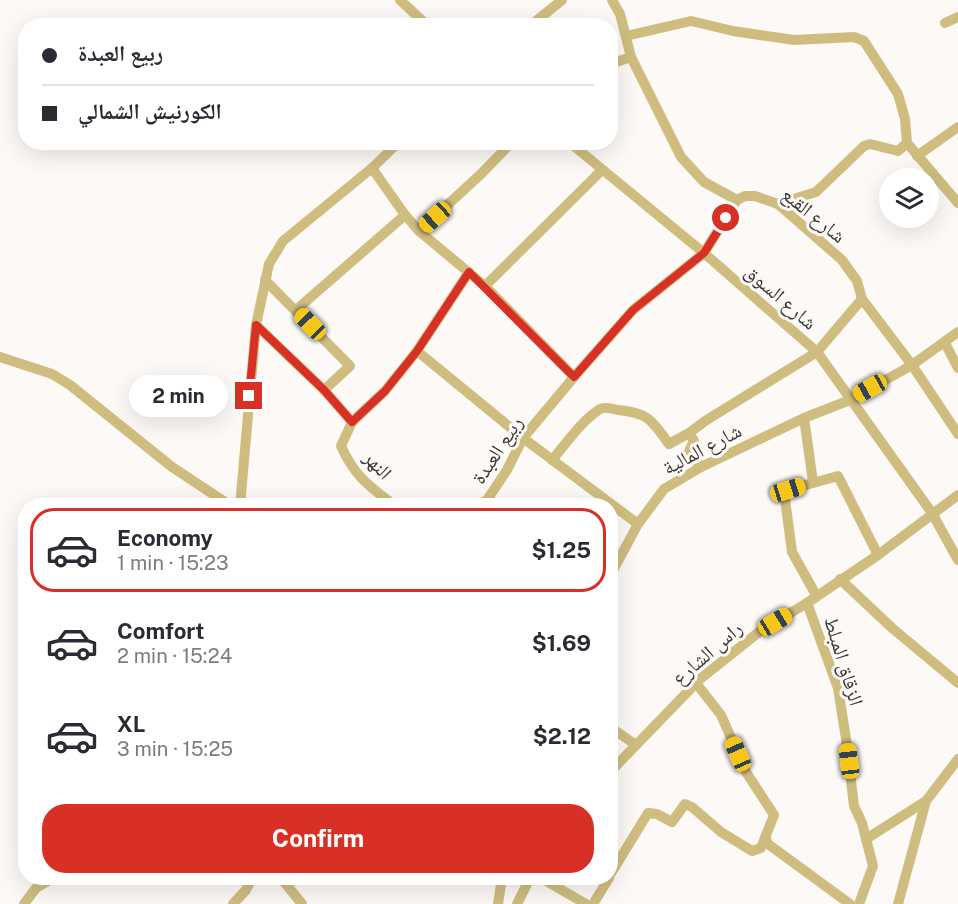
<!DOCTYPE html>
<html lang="en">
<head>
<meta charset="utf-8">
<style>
  :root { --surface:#fff; --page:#f7f7f7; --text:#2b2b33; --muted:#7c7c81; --line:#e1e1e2; --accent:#d93025 }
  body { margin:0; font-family:"Public Sans","Noto Naskh Arabic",sans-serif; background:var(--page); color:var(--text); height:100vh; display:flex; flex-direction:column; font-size:22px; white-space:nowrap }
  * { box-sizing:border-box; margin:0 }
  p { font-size:20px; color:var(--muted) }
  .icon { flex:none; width:33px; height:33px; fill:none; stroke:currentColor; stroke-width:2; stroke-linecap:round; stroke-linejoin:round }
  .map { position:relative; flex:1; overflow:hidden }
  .panel { position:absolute; left:18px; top:498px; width:600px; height:387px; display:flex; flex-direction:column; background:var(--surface); border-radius:24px; box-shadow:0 6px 24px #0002 }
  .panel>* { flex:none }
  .banner { position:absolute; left:18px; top:18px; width:600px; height:132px; border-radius:24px; box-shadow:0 6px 24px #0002; display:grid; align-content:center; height:132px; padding:0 24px; background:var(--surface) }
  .controls { position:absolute; left:879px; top:168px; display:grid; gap:12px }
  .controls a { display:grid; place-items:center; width:60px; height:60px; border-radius:50%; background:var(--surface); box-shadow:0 6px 24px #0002; font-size:30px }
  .end { position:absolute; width:27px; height:27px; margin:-14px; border:8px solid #d93025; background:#fff; box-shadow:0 0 0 3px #fff }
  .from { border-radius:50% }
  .bubble { position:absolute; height:42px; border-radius:21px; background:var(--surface); box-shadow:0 6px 24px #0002; font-size:20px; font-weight:700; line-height:42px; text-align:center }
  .car { position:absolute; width:18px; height:36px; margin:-18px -9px; border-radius:8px; box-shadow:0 0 4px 2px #0007; background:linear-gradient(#f5c518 24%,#345 0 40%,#f5c518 0 76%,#345 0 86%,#f5c518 0) }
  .banner b { display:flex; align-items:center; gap:21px; height:57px; font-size:22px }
  .banner b+b { border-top:2px solid var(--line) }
  .banner i { width:15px; height:15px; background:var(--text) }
  ul { padding:10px 0 0; list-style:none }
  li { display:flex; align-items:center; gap:18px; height:84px; margin:0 12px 9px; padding:0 12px; border:3px solid transparent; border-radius:24px }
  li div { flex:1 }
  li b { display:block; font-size:22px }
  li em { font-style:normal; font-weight:700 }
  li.on { border-color:var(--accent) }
  li>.icon { width:54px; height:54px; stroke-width:1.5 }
  .primary-button { display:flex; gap:12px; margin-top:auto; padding:12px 24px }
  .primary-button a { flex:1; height:69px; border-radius:24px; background:var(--accent); color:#fff; font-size:24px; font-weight:700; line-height:69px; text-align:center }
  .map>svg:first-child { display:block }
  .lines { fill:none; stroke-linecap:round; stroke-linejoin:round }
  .minor { stroke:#cfbd80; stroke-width:10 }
  .route { stroke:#d93025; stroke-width:8 }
  .labels { text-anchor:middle; stroke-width:6; stroke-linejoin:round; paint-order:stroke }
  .street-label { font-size:20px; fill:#393837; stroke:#fcf9f6 }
</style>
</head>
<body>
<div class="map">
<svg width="958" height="904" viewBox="0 0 958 904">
  <rect width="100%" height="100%" fill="#fcf9f6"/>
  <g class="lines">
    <g class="minor">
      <polyline points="400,0 428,26"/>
      <polyline points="612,0 620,14 631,57 681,157 704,182 737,200 745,196 755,196 778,204 842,260 857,281 862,299 912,365 958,434"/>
      <polyline points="945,23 958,17"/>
      <polyline points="530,26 562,0"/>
      <polyline points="626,36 691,21 733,31 794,40 854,37 864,41 898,94 905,119 907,143 958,203"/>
      <polyline points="610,64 631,57"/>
      <polyline points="569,142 704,253 817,352 932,513 958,560"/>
      <polyline points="917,156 958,127"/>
      <polyline points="372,168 405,215 419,231 485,286 574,377"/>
      <polyline points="778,204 816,192 864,146 870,144 898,151 907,143"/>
      <polyline points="419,231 481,174 512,142"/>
      <polyline points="265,280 350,366 324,390"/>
      <polyline points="485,286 602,170"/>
      <polyline points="296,310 405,215"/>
      <polyline points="256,325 324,390 352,422"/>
      <polyline points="945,343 958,368"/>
      <polyline points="417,351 523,438 638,524"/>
      <polyline points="0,357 52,374 70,385 172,467 231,506"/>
      <polyline points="804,418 813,482"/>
      <polyline points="689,433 694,441 689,451 701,467"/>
      <path d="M552,460C567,443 581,421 600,409C606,406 612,409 618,410C648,413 651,419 669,444L689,433L705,421L817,352L862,299"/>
      <polyline points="240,506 256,325 269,264 283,241 372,168 399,142"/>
      <path d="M395,506C368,485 355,477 341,446L352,422L385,391L417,351L469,272"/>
      <polyline points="478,506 487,500 507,470 523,438 574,377 633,310 704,253 737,200"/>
      <polyline points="610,576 638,524 664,489 701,467 804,418 850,400 912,365 958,332"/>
      <polyline points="840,579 892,628 958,683"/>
      <polyline points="816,595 792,552 785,499 785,493 788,490 838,476 878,555"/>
      <polyline points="807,603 838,688 846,739 854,806 862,823 873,866 859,904"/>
      <polyline points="610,727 636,745"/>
      <polyline points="610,772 700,679 759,632 807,603 878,555 958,495"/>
      <polyline points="765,837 768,844 850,904"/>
      <polyline points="866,839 926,801"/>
      <polyline points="610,875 648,813 657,814 672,822 685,804 692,807 721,832 752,851 761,848 774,815 746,772 721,715 696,683"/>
      <polyline points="281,878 302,904"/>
      <polyline points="541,878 586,904"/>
      <polyline points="24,904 36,888 53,878"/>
      <polyline points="233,904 246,890 252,878"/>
      <polyline points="498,904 502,878"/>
      <polyline points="517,904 530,878"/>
      <polyline points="593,904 609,878"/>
      <polyline points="898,904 926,801 958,759"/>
    </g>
  </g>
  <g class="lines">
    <polyline class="route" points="249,396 256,325 324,390 352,422 385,391 417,351 469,272 574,377 633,310 704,253 726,218"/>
  </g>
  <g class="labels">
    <g class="street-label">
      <text transform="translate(814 215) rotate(39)" y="7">شارع القبع</text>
      <text transform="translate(781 297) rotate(41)" y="7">شارع السوق</text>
      <text transform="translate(702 449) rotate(-28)" y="7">شارع المالية</text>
      <text transform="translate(497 450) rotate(-57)" y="7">ربيع العبدة</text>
      <text transform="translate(378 465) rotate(47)" y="7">النهر</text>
      <text transform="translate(707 653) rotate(-41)" y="7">راس الشارع</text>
      <text transform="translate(844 661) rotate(73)" y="7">الزقاق المبلط</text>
    </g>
  </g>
</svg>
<div class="controls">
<a><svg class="icon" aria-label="layers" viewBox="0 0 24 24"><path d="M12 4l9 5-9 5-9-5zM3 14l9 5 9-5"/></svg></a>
</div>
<i class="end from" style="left:726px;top:218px"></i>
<i class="end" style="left:249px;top:396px"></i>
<div class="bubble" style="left:129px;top:375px;width:99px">2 min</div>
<i class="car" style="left:435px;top:217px;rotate:228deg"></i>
<i class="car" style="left:310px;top:324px;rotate:316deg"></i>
<i class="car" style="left:870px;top:388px;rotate:241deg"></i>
<i class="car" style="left:788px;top:490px;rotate:73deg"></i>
<i class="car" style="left:775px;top:622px;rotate:59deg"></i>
<i class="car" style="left:738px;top:754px;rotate:336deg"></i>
<i class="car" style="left:849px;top:761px;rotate:353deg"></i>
<div class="banner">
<b><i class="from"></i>ربيع العبدة</b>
<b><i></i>الكورنيش الشمالي</b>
</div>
<section class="panel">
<ul>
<li class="on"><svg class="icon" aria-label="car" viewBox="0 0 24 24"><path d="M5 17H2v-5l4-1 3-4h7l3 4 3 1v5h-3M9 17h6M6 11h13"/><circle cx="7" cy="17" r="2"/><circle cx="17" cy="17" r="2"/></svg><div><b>Economy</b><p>1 min · 15:23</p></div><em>$1.25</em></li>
<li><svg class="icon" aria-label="car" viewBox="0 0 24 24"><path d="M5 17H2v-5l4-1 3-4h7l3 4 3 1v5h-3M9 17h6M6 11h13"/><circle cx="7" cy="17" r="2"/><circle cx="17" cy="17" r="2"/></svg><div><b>Comfort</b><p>2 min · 15:24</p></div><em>$1.69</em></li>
<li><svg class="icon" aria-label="car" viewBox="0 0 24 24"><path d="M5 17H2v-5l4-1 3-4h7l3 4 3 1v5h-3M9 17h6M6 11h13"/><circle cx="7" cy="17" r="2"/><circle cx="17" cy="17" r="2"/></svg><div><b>XL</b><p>3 min · 15:25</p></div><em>$2.12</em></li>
</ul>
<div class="primary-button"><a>Confirm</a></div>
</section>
</div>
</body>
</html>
